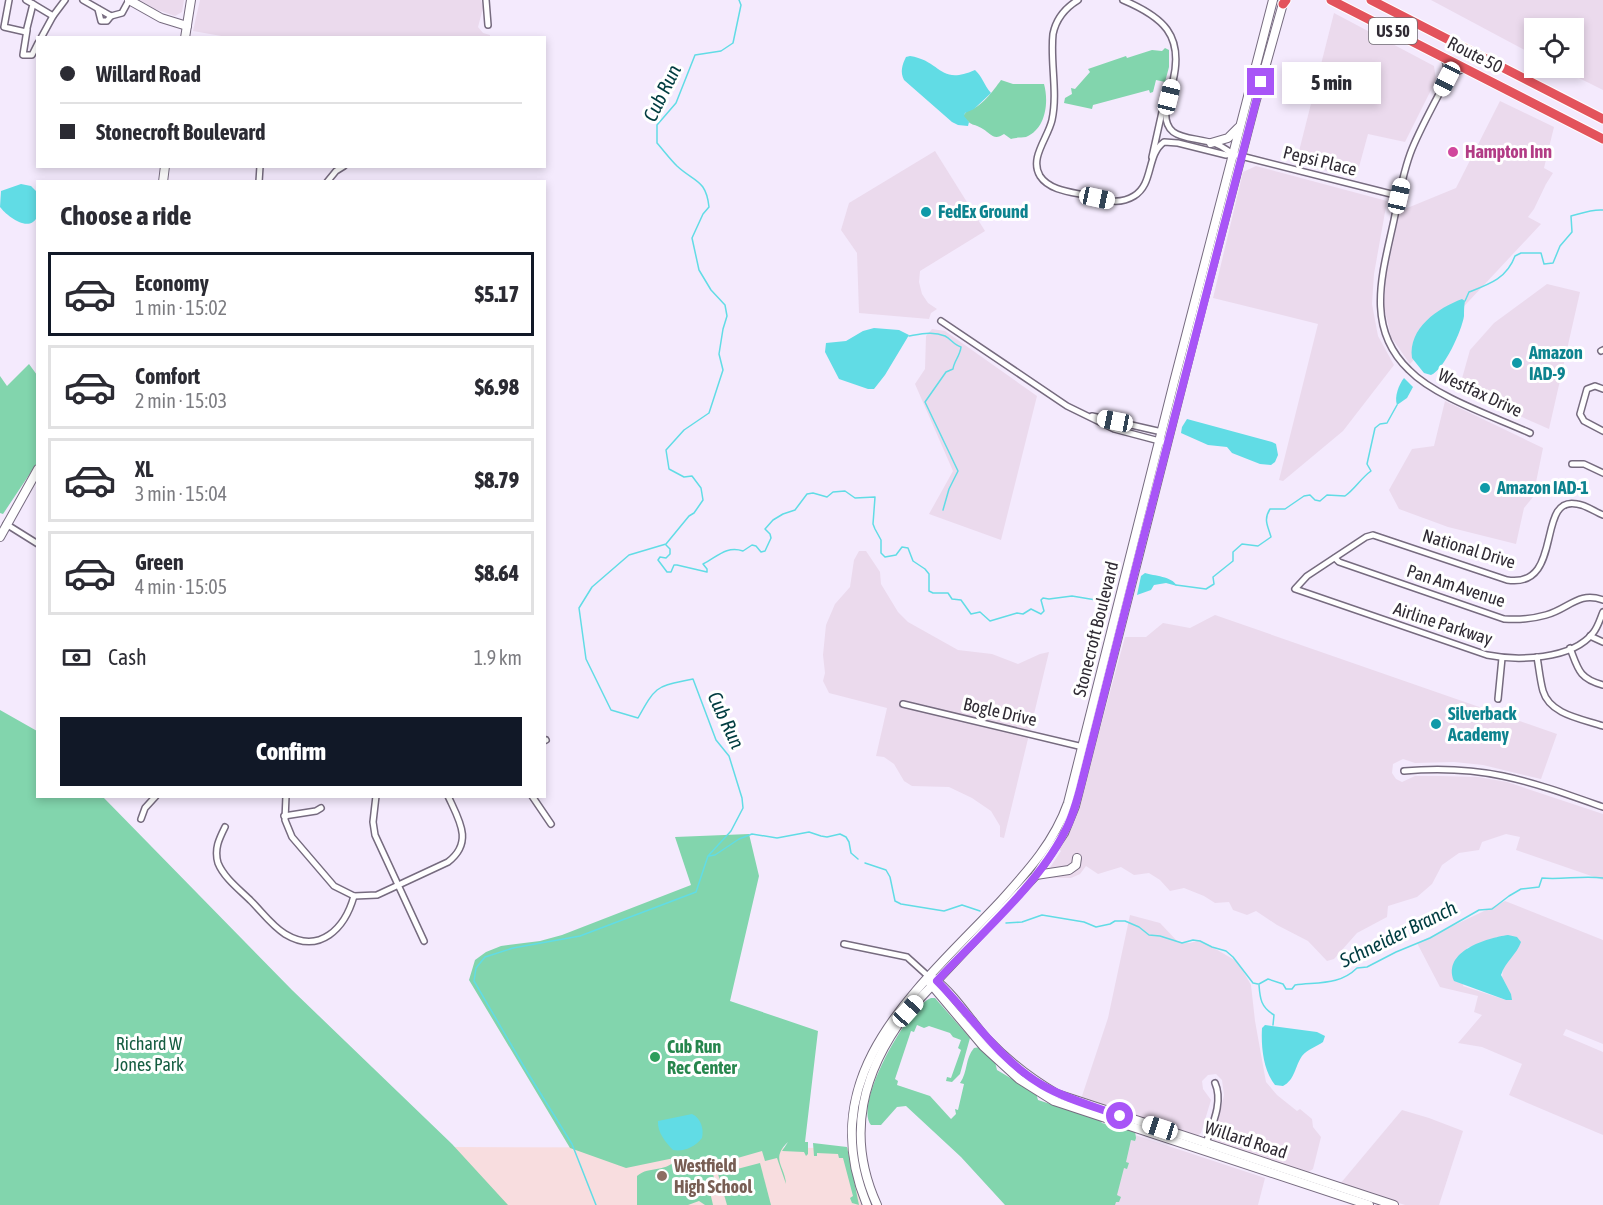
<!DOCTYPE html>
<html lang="en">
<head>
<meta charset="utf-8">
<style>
  :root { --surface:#fff; --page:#f2f2f3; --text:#2b2b33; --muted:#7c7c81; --line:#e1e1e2; --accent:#111827 }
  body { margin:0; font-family:"Asap Condensed",sans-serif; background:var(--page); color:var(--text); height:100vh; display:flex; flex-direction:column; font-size:22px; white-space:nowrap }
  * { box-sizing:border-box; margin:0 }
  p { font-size:20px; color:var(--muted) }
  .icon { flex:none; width:33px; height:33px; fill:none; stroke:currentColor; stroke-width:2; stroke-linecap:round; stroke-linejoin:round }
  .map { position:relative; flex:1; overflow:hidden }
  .side { position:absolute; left:36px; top:180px; width:510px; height:618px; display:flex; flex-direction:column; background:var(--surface); border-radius:0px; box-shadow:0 3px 9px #0003 }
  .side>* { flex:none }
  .top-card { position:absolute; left:36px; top:36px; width:510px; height:132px; border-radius:0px; box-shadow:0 3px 9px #0003; display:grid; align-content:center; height:132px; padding:0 24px; background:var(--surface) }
  .tools { position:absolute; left:1524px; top:18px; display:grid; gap:12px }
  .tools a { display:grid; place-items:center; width:60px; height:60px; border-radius:0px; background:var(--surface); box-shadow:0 3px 9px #0003; font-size:30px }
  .end { position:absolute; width:27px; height:27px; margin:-14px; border:8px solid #a855f7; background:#fff; box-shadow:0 0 0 3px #fff }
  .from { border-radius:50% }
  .bubble { position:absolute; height:42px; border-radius:0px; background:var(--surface); box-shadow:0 3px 9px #0003; font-size:20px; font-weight:800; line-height:42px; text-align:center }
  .car { position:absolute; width:18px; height:36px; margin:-18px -9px; border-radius:8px; box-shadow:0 0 4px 2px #0007; background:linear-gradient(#fff 24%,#345 0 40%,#fff 0 76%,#345 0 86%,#fff 0) }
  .top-card b { display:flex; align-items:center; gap:21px; height:57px; font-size:22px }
  .top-card b+b { border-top:2px solid var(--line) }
  .top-card i { width:15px; height:15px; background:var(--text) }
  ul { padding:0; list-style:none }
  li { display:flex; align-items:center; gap:18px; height:84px; margin:0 12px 9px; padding:0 12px; border:3px solid var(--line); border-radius:0px }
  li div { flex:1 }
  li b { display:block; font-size:22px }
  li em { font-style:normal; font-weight:800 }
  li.active { border-color:var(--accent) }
  li>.icon { width:54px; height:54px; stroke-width:1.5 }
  h2 { padding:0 24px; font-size:27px; line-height:72px }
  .pay { display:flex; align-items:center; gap:15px; height:66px; padding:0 24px; font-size:22px }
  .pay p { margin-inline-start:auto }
  .action { display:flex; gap:12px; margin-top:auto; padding:12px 24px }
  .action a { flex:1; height:69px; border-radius:0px; background:var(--accent); color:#fff; font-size:24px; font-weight:800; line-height:69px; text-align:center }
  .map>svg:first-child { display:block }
  .industrial { fill:#ebdaed; fill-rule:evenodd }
  .education { fill:#f8dddf }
  .green { fill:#82d5ad }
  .water { fill:#61dce5 }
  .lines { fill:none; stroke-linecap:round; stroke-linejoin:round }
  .stream { stroke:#61dce5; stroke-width:1.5 }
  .street-casing { stroke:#766b7f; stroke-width:8 }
  .secondary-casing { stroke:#766b7f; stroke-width:10 }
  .highway-casing { stroke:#fff; stroke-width:11 }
  .street { stroke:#fff; stroke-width:5 }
  .secondary { stroke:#fff; stroke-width:8 }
  .highway { stroke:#e3535c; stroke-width:9 }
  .route { stroke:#a855f7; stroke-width:8 }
  .hotel-dot { fill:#d1479c; stroke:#fff; stroke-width:2 }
  .culture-dot { fill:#0f9aa8; stroke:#fff; stroke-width:2 }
  .leisure-dot { fill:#2e9e5b; stroke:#fff; stroke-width:2 }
  .education-dot { fill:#8d6e63; stroke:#fff; stroke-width:2 }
  .labels { text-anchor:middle; stroke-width:6; stroke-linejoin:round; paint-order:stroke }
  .shield { fill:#fff; stroke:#6e6b71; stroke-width:1.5 }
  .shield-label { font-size:16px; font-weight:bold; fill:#302b34 }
  .street-label { font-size:18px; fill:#302b34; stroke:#fff }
  .hotel-label { font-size:18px; font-weight:bold; fill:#b23c85; stroke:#fff; text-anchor:start }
  .culture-label { font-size:18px; font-weight:bold; fill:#0d838f; stroke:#fff; text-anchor:start }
  .park-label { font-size:18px; fill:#155d41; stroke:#fff }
  .leisure-label { font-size:18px; font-weight:bold; fill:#27864d; stroke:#fff; text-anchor:start }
  .education-label { font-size:18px; font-weight:bold; fill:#785e54; stroke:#fff; text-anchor:start }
  .water-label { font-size:20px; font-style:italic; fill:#003c40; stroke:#fff }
</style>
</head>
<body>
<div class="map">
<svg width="1603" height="1205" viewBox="0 0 1603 1205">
  <rect width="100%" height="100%" fill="#f4eafd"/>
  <g class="industrial">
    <polygon points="140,0 184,0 182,12 175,16 155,9"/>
    <polygon points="200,0 481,0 483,8 478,27 483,33 490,35 490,37 227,37 193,31"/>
    <polygon points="1431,0 1603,0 1603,90 1559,68 1574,68 1574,28 1534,28 1534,55"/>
    <polygon points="1334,13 1434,66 1436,80 1405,142 1368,134 1356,178 1296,163"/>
    <polygon points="1500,101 1554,127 1544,168 1553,173 1546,184 1534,209 1528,217 1541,224 1410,364 1391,337 1384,306 1386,276 1400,211 1456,188"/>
    <polygon points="935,151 985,231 920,271 919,282 922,294 928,303 937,309 931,313 929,319 859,313 857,253 841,230 849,203"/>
    <polygon points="1256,166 1387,201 1374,274 1372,304 1378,336 1394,365 1343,431 1283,481 1279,480 1318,324 1213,298 1243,172"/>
    <polygon points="1547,284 1580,292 1549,429 1459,389 1470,350 1494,323"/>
    <polygon points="932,329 945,331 1037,396 1001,540 929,514 953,471 915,384 925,369 926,336"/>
    <polygon points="1445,401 1543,448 1533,497 1524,508 1516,544 1448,527 1399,509 1389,490 1412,449 1434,446"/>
    <polygon points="859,551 866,551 880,572 881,584 898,612 908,622 958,650 992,654 1018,664 1040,654 1049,652 1004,838 1000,837 1000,826 991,811 972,798 949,787 912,786 904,781 894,764 884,757 876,756 887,708 829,693 823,681 825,673 823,655 826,625 835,604 850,587 854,560"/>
    <polygon points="1215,615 1557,734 1541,779 1483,765 1454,762 1415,763 1403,759 1393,764 1392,773 1396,779 1402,782 1415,776 1440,776 1478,777 1507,782 1603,814 1603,880 1516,850 1520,837 1506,834 1482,842 1479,850 1459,853 1442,865 1432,884 1417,897 1388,906 1387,917 1357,933 1334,959 1327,961 1308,941 1277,925 1256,911 1247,915 1233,910 1229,902 1215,903 1204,896 1184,888 1170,891 1160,880 1149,873 1134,875 1121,867 1098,874 1086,866 1080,874 1071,878 1043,878 1061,851 1059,849 1079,806 1125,637 1146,637 1163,623 1190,628"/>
    <path d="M1505,901L1603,940V1044L1566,1029L1563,1035L1603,1052V1135L1509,1095L1522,1064L1482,1047L1458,1043L1482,1015L1474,1012L1478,996L1440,987L1417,943ZM1502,936L1503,968L1502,978L1511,994L1506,1000L1463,986L1467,948Z"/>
    <polygon points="1130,915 1160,923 1178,942 1190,943 1200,940 1238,962 1251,985 1255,1021 1266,1082 1277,1095 1297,1111 1300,1109 1312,1119 1313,1127 1321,1137 1313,1169 1307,1173 1213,1141 1224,1095 1222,1080 1216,1074 1208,1075 1202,1081 1203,1089 1211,1100 1201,1133 1197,1136 1081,1099 1108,1018"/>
    <polygon points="1402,1110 1429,1118 1463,1131 1439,1205 1405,1205 1340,1184"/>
    <polygon points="1129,1133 1265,1178 1258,1205 1111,1205"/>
  </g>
  <polygon class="education" points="442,1147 849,1148 861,1205 499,1205"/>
  <g class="green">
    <polygon points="1165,48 1169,50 1169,67 1165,82 1156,80 1153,92 1150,93 1149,90 1093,105 1092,109 1064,103 1065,98 1072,94 1071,88 1075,89 1090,72 1088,69 1126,56 1127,58 1152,50 1162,51"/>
    <path d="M1001,80L1013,84H1044C1049,102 1046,129 1026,137C1021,138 1016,137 1011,139L1004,134C994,141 991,134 983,129C972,122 973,128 963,116L967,111C981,108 993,91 1001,80Z"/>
    <polygon points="29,364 37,375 37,463 3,514 0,513 0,376 7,386"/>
    <polygon points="0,710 37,731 38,796 103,797 292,990 452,1144 508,1205 0,1205"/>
    <path d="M749,834L759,876L730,1001L818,1031L805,1142H808V1154L806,1156L804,1152L782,1151L788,1142C770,1159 785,1166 786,1184L777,1158L765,1161L762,1151L720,1163L716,1161L711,1165L717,1191L710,1192L713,1205H705L699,1201L688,1205H637V1176C650,1165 666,1174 679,1157L626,1168L570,1148L469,980L475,960L486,952L501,946L540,941L562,935L691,885L675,837Z"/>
    <path d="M931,998H935L970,1038L960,1074L952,1082L946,1081L947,1077L951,1078L961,1050L958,1048L961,1040L953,1037L950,1033L929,1026L924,1028L917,1025L914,1032L911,1031L895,1079L898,1081L897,1085L930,1096L951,1119L956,1114L955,1109L958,1110L964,1084L960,1083C968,1072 965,1058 974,1048L980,1047L995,1062L997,1070L1036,1093L1038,1100L1100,1120L1102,1123L1135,1131L1136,1138L1135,1141L1131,1140L1126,1162L1129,1163L1127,1169L1124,1168L1117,1195L1121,1197L1119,1202H1116L1115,1205H1005L961,1157L906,1106L897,1107L881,1125H871C853,1105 908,1006 931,998Z"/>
    <polygon points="813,1143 847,1147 859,1205 852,1203 850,1198 853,1196 843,1158 839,1158 838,1154 817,1153 817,1156 814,1156"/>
    <polygon points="760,1163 771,1205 727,1205 718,1174"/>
  </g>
  <g class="water">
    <path d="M910,56C942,61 939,86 975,70C982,76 984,85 991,93L974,109L965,113L964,116L969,122L968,126L958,125L952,122L904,80C900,72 902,65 906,57Z"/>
    <path d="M21,184L31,186L37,192C38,199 40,211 37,217C29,234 6,215 0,207L1,191Z"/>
    <path d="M1462,299L1465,301C1464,306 1464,311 1464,316C1462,330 1444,370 1431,375L1424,373L1412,358C1408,328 1438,308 1462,299Z"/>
    <polygon points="874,328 899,330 909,335 885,375 874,389 868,389 839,379 825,352 826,343 846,341 863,331"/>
    <path d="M1404,378L1413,387L1407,398L1397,405C1394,397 1399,384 1404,378Z"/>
    <polygon points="1187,419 1272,442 1276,444 1278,455 1275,462 1271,465 1260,464 1232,453 1227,447 1208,445 1181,433 1182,427"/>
    <path d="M1145,573C1154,576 1172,576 1177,586L1166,583L1154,585L1151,590L1137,595L1141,576Z"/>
    <path d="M1508,935L1517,937L1521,942C1517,954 1505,962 1501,975L1511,994L1512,1000H1506L1454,981C1442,951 1487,938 1508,935Z"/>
    <path d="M1265,1025L1317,1032L1325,1036L1323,1042C1316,1047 1308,1049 1302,1056C1295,1066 1295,1080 1283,1086L1275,1085C1263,1070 1261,1046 1262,1028Z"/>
    <path d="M692,1114C701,1118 704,1129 702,1138C695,1147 684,1152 673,1150C666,1143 657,1132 658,1121Z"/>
  </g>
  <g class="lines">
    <g class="stream">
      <path d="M1465,301L1469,292C1490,284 1507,278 1515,256L1521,253H1541L1544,264L1553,263L1560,246L1572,232L1571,216C1582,213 1592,209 1603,210"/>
      <path d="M909,336C921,334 933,331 945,336C951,339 954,345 961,347C960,356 954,361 953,369L946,372L925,402L958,471L949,489L943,510"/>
      <path d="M666,545L670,549V554L666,558L660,557L658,560L667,572H671L674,565H677L707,572V569L703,564C716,558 726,545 743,551L752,545L756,546L761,552L765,551L771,538L770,534L765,529L773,520L783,514L795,510L807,494L813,493L827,497L833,492L845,491L855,498L875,497L873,524L875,529L881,540V553L885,557L896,555L902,547L908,548L913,561L925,569L929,574V591L933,593H948L952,599L961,600L971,614L980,612L990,621L1017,613L1023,614L1031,609L1041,614L1044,611L1041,600L1043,598L1049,599L1072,596L1096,600L1113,595"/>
      <path d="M1176,585L1206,589L1214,584L1213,577L1233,561V552L1242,544L1258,546L1271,537C1268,526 1263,520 1270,509H1285L1304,496L1310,495L1315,500L1320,501L1327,495L1345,496C1355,489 1361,478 1371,471L1367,464L1375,428L1380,424L1387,423L1397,405"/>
      <polyline points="709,856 715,855 739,839 752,834 777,838 809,832 821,836 827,837 840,834 846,837 849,842 851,853 858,859"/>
      <polyline points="865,863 886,870 890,877 895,901 901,904 944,911 962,905 980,911"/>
      <polyline points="1006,923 1022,922 1042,915 1084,922 1096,927 1110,924 1115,921 1125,921 1139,927 1149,935 1160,936 1182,943 1193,940 1200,941 1212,947 1226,951 1233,957 1253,983 1258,984"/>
      <path d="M1259,984L1268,979L1283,984L1286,989H1292L1295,985C1319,982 1340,985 1357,968L1367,967L1396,952L1430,938L1479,910L1492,909L1509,896L1521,889L1539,887L1542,878C1563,880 1582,875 1603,878"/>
      <path d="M1259,985C1260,999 1261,1007 1274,1015L1273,1025"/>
      <path d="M596,1205L572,1144L526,1070L474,981L476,968L485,957L513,948L580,936L696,892L708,856L731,831L743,808L742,798L729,756L716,740L693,679C656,687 657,684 638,718L611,710L586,659L579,608L592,587L629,555L666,544L689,516L694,513L703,500L701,488L692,476L684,477L669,469L666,450L684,430L709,413L723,370L719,354L723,329L727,316L725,305L711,290L699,270L692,238L703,214L709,207C706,179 694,182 677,166C670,159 664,151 657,143V125L676,103L695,55L721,51L733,43L741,5L739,0"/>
    </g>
    <g class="street-casing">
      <g id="street">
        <polyline points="9,0 4,27 26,32 33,4 26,0"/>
        <polyline points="83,0 111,16 122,13 129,0"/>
        <polyline points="486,0 488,25"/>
        <path d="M1078,0C1065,8 1056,19 1053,34C1050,62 1058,92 1052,120C1048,138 1029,158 1040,176C1049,190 1070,192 1085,195C1101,199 1118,206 1134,196C1154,184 1146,155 1164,142L1178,143L1226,155L1233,154"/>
        <path d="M1123,0C1163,17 1184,35 1173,81C1170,92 1169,103 1162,112L1152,157"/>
        <polyline points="33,4 53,16 65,0"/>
        <polyline points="98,9 101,21 107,21 111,16"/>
        <polyline points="27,30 23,55 32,55 38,43"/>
        <polyline points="41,38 53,16"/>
        <polyline points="1443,57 1446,63 1447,79"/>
        <path d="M1465,69L1455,72L1447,79C1435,102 1422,125 1412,149C1403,171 1399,196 1394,220C1383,272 1364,327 1409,370C1435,397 1495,417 1530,433"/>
        <path d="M1166,107C1162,143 1191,135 1216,144C1222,146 1228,151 1233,154L1399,196"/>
        <polyline points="259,182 260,166"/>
        <polyline points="327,182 336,171 344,166"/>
        <polyline points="941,321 1067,406 1114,429 1167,443"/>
        <polyline points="1601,351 1603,350"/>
        <polyline points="1603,389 1595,386 1587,389 1580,414 1584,421 1603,431"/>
        <polyline points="1092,416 1162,432"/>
        <polyline points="1572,464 1584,464 1603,473"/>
        <path d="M1603,515C1595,512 1586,505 1577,504C1535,495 1565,589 1507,580L1373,535L1366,537L1307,576L1295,589L1487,655C1517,661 1572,660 1593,633C1598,627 1600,619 1603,612"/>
        <polyline points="6,524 38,544"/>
        <path d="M1335,558L1339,562L1504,619C1518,620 1532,619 1546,615C1569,609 1578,591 1603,600"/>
        <polyline points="1590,636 1603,642"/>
        <path d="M1570,648C1578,669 1579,679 1603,685"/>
        <path d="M1537,657C1539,668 1540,680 1543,691C1550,715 1583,719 1603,726"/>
        <polyline points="1498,699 1502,658"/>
        <polyline points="903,704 1083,747"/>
        <polyline points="544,741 546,740"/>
        <path d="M1404,771C1484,764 1529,781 1603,807"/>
        <path d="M286,796L285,820L292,837L334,886L354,896L377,895L448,862C474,842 459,820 448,796"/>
        <polyline points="376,796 373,822 375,835 424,941"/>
        <polyline points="532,796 551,824"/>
        <polyline points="284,816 316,811 321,808"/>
        <polyline points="141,819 145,808 156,796"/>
        <path d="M225,827C219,839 214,849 218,863C224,878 240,890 251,901C262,912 272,926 285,934C320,955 345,928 354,896"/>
        <polyline points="844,944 907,957 928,976"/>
        <path d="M1205,1146C1211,1127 1224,1103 1215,1083"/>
      </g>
    </g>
    <g class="secondary-casing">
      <g id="secondary">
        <polyline points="129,0 161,18 187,26"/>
        <polyline points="185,38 191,0"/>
        <polyline points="1211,143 1228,138 1238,128"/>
        <polyline points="163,182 165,166"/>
        <polyline points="0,537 38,469"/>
        <polyline points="1036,875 1069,870 1076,865 1077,858"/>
        <path d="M934,979C955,995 970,1020 987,1039C1008,1061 1031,1079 1057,1094L1394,1205"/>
        <polyline points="930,983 983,1046 1019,1079 1054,1101 1369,1205"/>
        <path d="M867,1205C812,1073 918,989 999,903C1027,872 1054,843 1068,803L1174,382L1273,0"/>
        <path d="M877,1205C845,1135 862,1071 908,1011L1036,875L1064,833L1075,806L1202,306L1254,107L1284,0"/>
      </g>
    </g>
    <g class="highway-casing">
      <g id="highway">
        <polyline points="1331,0 1603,139"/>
        <polyline points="1371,0 1603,119"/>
        <polyline points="1283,4 1286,0"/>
      </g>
    </g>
    <use href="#street" class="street"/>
    <use href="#secondary" class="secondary"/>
    <use href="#highway" class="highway"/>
  </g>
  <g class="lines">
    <path class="route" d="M1120,1116C1093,1106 1066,1099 1042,1085C998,1059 972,1016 937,981C977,937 1038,885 1064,833C1072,819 1076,804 1080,789L1142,543L1261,82"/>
  </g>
  <circle class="hotel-dot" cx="1453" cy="152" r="6"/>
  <g class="culture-dot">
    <circle cx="926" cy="212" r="6"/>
    <circle cx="1517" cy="363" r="6"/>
    <circle cx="1485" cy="488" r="6"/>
    <circle cx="1436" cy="724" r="6"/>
  </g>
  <circle class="leisure-dot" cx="655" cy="1057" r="6"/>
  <circle class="education-dot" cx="662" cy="1176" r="6"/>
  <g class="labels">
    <rect class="shield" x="1369" y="18" width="48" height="26" rx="4.5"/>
    <g class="shield-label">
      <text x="1393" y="37">US 50</text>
    </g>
    <g class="street-label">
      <text transform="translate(1475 55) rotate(27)" y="6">Route 50</text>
      <text transform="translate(1320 161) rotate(14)" y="6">Pepsi Place</text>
      <text transform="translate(1480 393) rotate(25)" y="6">Westfax Drive</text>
      <text transform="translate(1469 549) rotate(17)" y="6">National Drive</text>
      <text transform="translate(1456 586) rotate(18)" y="6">Pan Am Avenue</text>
      <text transform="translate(1443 624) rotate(18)" y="6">Airline Parkway</text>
      <text transform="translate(1096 629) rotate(-76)" y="6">Stonecroft Boulevard</text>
      <text transform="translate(1000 712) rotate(13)" y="6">Bogle Drive</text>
      <text transform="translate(1246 1140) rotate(18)" y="6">Willard Road</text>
    </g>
    <g class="hotel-label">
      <text x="1465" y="158">Hampton Inn</text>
    </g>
    <g class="culture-label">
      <text x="938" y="218">FedEx Ground</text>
      <text x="1529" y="359">Amazon<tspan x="1529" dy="21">IAD-9</tspan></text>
      <text x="1497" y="494">Amazon IAD-1</text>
      <text x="1448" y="720">Silverback<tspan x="1448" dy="21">Academy</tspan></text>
    </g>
    <g class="park-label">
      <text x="149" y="1050">Richard W<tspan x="149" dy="21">Jones Park</tspan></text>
    </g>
    <g class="leisure-label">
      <text x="667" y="1053">Cub Run<tspan x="667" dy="21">Rec Center</tspan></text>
    </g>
    <g class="education-label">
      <text x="674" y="1172">Westfield<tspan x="674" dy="21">High School</tspan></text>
    </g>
    <g class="water-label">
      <text transform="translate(662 93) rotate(-64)" y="7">Cub Run</text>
      <text transform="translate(726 720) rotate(65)" y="7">Cub Run</text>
      <text transform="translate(1398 934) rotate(-26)" y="7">Schneider Branch</text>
    </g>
  </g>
</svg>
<div class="tools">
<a><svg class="icon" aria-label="locate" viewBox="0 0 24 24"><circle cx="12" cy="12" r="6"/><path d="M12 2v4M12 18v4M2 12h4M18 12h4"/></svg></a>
</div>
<i class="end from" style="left:1120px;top:1116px"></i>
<i class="end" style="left:1261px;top:82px"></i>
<div class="bubble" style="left:1282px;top:62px;width:99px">5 min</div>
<i class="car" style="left:1447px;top:79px;rotate:207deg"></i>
<i class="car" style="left:1169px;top:97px;rotate:14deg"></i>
<i class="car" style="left:1399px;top:196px;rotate:13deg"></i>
<i class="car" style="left:1097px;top:198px;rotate:102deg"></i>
<i class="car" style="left:1115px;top:421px;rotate:281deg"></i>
<i class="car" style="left:908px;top:1011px;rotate:42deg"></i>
<i class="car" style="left:1160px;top:1128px;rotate:288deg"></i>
<div class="top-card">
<b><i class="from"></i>Willard Road</b>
<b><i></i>Stonecroft Boulevard</b>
</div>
<section class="side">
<h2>Choose a ride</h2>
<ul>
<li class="active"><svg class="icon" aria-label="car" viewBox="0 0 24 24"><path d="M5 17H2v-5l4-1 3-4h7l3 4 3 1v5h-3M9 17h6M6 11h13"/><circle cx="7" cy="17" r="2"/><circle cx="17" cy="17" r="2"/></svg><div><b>Economy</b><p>1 min · 15:02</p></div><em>$5.17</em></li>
<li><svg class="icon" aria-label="car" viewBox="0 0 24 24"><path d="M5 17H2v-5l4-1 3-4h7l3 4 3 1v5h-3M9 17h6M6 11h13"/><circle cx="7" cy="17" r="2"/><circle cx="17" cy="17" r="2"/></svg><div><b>Comfort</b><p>2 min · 15:03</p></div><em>$6.98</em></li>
<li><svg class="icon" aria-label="car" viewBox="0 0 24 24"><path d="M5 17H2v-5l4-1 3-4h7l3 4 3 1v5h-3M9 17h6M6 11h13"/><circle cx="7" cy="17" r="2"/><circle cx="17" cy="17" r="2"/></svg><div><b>XL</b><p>3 min · 15:04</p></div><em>$8.79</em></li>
<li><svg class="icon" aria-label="car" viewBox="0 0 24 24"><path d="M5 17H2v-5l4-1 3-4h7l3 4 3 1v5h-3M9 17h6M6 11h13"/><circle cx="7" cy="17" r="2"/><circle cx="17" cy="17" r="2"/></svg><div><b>Green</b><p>4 min · 15:05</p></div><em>$8.64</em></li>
</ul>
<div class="pay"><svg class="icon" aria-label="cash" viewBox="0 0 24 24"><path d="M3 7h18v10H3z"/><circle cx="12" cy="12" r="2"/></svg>Cash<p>1.9 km</p></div>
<div class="action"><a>Confirm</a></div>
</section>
</div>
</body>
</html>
